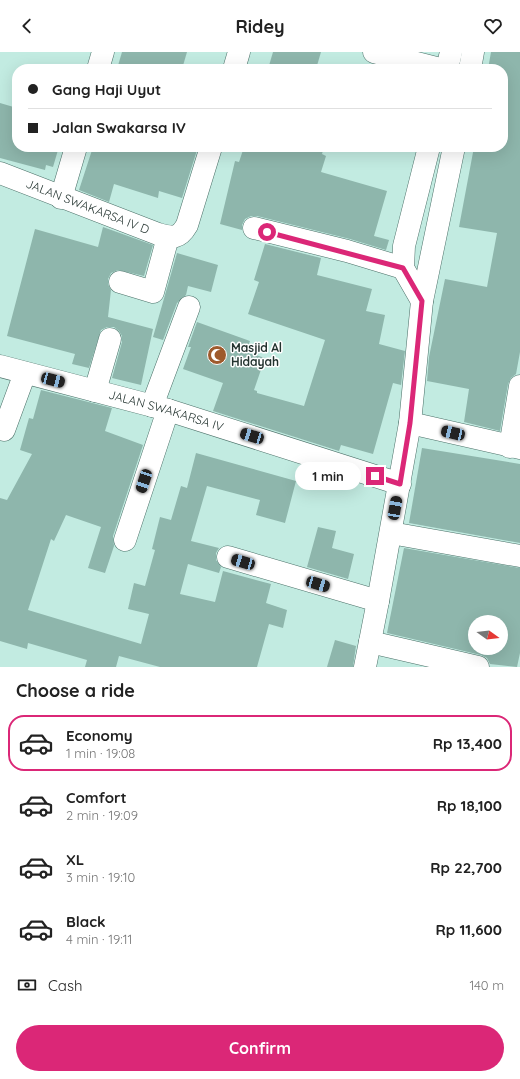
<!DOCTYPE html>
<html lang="en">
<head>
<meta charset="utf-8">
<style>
  :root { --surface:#fff; --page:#f6f6f6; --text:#222; --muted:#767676; --line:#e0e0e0; --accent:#db2777 }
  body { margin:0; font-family:Quicksand,sans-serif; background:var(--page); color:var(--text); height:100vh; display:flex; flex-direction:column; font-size:15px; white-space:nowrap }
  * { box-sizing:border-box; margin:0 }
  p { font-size:13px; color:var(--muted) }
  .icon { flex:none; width:22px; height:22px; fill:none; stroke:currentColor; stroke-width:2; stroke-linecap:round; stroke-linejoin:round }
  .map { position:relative; height:615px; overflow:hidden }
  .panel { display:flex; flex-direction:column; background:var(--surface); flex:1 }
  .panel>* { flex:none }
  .top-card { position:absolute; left:12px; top:12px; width:496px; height:88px; border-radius:16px; box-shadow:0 4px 16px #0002; display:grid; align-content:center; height:88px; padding:0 16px; background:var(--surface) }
  .needle { width:26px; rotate:105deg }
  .controls { position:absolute; left:468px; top:563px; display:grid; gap:8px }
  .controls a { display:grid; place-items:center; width:40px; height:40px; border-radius:50%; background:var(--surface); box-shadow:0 4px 16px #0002; font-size:20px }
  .end { position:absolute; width:18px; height:18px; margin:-9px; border:5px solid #db2777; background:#fff; box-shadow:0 0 0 2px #fff }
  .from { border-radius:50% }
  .bubble { position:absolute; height:28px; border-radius:14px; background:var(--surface); box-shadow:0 4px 16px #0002; font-size:13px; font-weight:700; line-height:28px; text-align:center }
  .car { position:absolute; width:12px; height:24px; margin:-12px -6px; border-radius:5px; box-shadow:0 0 3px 1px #0007; background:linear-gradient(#222 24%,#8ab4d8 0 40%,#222 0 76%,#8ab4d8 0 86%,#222 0) }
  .top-card b { display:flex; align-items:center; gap:14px; height:38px; font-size:15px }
  .top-card b+b { border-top:1px solid var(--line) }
  .top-card i { width:10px; height:10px; background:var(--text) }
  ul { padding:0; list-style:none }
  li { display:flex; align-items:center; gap:12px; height:56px; margin:0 8px 6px; padding:0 8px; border:2px solid transparent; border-radius:16px }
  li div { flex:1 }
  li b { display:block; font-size:15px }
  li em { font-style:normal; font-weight:700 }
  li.on { border-color:var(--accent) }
  li>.icon { width:36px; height:36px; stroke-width:1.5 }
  h2 { padding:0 16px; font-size:18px; line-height:48px }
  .pay { display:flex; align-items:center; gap:10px; height:44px; padding:0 16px; font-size:15px }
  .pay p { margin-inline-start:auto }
  .button { display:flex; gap:8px; margin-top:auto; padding:8px 16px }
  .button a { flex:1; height:46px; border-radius:24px; background:var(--accent); color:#fff; font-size:16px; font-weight:700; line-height:46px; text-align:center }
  header { display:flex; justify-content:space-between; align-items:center; height:52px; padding:0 16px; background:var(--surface); font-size:18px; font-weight:700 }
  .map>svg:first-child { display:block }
  .building { fill:#8eb6ac; fill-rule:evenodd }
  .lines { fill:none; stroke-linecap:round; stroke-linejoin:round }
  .minor-casing { stroke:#4b7068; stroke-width:23 }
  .minor { stroke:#fff; stroke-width:22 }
  .route { stroke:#db2777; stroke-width:5 }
  .labels { text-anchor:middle; stroke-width:3; stroke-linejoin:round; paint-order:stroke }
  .street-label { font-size:12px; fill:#23332f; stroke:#fff }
  .poi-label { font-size:12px; font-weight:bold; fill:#23332f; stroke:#fff; text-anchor:start }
</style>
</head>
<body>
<header><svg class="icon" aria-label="back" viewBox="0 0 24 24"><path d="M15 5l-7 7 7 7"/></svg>Ridey<svg class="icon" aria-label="heart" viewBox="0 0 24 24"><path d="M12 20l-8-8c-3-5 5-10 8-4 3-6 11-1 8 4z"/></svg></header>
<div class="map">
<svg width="520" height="615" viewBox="0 0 520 615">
  <rect width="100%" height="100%" fill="#c2ebe1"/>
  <g class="building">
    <polygon points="122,0 187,0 182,17 117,17"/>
    <polygon points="273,0 321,0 316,17 268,17"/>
    <polygon points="491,0 520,0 520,300 516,322 511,326 508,332 500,379 464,370 469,337 427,329 429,305 445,227 487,235 497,181 459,175 474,95 503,95 503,17 488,17"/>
    <polygon points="0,51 17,56 17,95 49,95 58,98 53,115 46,113 45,118 0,106"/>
    <polygon points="93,95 198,95 182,146 159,139 158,146 114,132 109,150 79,138"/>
    <polygon points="244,95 324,95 322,102 326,104 321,120 387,139 374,184 389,188 386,198 350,187 257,164 251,164 245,167 242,173 242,178 220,172 235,109 239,110"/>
    <polygon points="103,175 153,193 144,224 118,218 111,221 108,227 108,232 111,238 108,265 153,277 141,333 112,326 122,290 122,284 119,279 114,275 107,275 101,278 89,316 72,312 75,302 7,284 35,177 98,195"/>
    <polygon points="265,192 321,206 317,223 372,237 366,259 385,263 379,292 405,299 401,333 393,331 373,402 341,393 339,399 213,359 223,331 183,317 191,295 188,295 197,270 250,289 246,300 265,306 254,338 257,339 257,341 304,354 325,288 248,262 259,230 254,228"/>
    <polygon points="177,201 218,213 211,240 188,234 186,243 177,251 163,288 153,285"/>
    <polygon points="41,338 112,356 105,379 143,393 113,484 114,494 105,521 88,516 101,475 66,463 54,489 51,487 28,558 141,592 149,562 128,557 134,531 145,534 155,498 152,497 160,465 171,468 181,434 187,436 196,401 296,429 285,471 256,463 260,448 207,434 191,489 219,496 216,501 216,508 221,515 219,521 188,512 180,542 215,550 223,519 271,532 266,551 287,558 283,576 269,572 257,615 160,615 119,604 116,615 85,615 87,608 28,591 27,597 0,589 0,446 7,448 32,402 20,398 29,366 33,367"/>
    <polygon points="422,396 520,412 520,491 409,471"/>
    <polygon points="318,475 336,479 332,496 354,502 348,527 307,515"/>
    <path d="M404,496L520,516V601L517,615L490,612L487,606L481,603L387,581ZM475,570H501V596H475Z"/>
    <polygon points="335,588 356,594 353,615 327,615"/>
  </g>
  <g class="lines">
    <g class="minor-casing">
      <g id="minor">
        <polyline points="374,0 440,17"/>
        <polyline points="98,17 103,0"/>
        <polyline points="234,17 239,0"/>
        <polyline points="447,17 451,0"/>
        <polyline points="470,17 473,0"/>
        <path id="s1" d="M0,121L158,182C173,186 179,187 187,173L211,95"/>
        <polyline points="61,146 76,95"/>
        <polyline points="254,176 347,199 403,216"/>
        <polyline points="120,230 153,240 168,185"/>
        <polyline points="422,249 403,216 404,194 429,95"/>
        <path id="s2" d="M0,314L168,358L400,432"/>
        <polyline points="95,339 110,287"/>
        <polyline points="152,354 189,255"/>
        <polyline points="410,371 520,396"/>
        <polyline points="4,378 25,321"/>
        <polyline points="510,395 520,334"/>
        <polyline points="391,481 520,504"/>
        <polyline points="125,488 168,358"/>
        <polyline points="228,505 378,549"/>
        <polyline points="370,590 478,615"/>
        <polyline points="365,615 378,549 410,371 422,249 454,95"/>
      </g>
    </g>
    <use href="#minor" class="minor"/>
  </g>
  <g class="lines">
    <polyline class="route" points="267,180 403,216 422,249 410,371 400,432 375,424"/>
  </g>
  <defs>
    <g id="mosque-disc" transform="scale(1)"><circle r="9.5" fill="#9e5a2c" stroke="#fff"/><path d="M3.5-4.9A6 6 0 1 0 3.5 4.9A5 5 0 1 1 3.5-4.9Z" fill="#fff"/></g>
  </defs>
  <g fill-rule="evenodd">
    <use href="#mosque-disc" x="217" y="303"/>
  </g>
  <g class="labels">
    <g class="street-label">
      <text dy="4" stroke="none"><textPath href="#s1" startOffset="94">JALAN SWAKARSA IV D</textPath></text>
      <text dy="4" stroke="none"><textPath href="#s2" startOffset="172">JALAN SWAKARSA IV</textPath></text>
    </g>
    <g class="poi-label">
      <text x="231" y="300">Masjid Al<tspan x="231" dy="14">Hidayah</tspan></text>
    </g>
  </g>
</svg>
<div class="controls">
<a><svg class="needle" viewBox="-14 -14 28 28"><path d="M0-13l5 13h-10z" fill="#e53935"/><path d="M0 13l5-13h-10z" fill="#767676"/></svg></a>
</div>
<i class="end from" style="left:267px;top:180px"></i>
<i class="end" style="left:375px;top:424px"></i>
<div class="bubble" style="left:295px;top:410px;width:66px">1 min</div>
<i class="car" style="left:53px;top:328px;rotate:105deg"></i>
<i class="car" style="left:453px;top:381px;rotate:283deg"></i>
<i class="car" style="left:252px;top:384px;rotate:287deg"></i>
<i class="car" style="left:144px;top:429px;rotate:198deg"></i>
<i class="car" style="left:395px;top:456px;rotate:10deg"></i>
<i class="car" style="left:243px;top:510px;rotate:286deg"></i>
<i class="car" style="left:318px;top:532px;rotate:106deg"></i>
<div class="top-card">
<b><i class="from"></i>Gang Haji Uyut</b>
<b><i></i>Jalan Swakarsa IV</b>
</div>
</div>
<section class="panel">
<h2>Choose a ride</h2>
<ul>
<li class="on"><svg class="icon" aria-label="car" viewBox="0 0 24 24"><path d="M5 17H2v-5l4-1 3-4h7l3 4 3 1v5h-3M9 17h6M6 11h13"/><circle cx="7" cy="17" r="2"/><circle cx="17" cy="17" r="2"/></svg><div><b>Economy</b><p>1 min · 19:08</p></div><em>Rp 13,400</em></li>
<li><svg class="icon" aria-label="car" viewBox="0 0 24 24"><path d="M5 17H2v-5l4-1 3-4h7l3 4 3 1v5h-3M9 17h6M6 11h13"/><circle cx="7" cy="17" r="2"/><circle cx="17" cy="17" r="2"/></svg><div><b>Comfort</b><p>2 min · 19:09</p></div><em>Rp 18,100</em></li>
<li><svg class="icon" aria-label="car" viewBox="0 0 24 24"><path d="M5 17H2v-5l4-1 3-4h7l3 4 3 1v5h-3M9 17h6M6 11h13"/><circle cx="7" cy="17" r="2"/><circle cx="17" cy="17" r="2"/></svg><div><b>XL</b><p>3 min · 19:10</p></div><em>Rp 22,700</em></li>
<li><svg class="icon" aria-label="car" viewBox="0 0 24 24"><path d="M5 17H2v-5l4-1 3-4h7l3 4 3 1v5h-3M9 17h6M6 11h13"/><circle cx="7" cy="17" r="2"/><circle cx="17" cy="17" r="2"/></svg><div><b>Black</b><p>4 min · 19:11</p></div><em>Rp 11,600</em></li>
</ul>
<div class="pay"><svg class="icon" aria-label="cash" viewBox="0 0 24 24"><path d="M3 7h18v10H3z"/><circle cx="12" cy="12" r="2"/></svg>Cash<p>140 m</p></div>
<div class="button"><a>Confirm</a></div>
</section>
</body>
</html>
